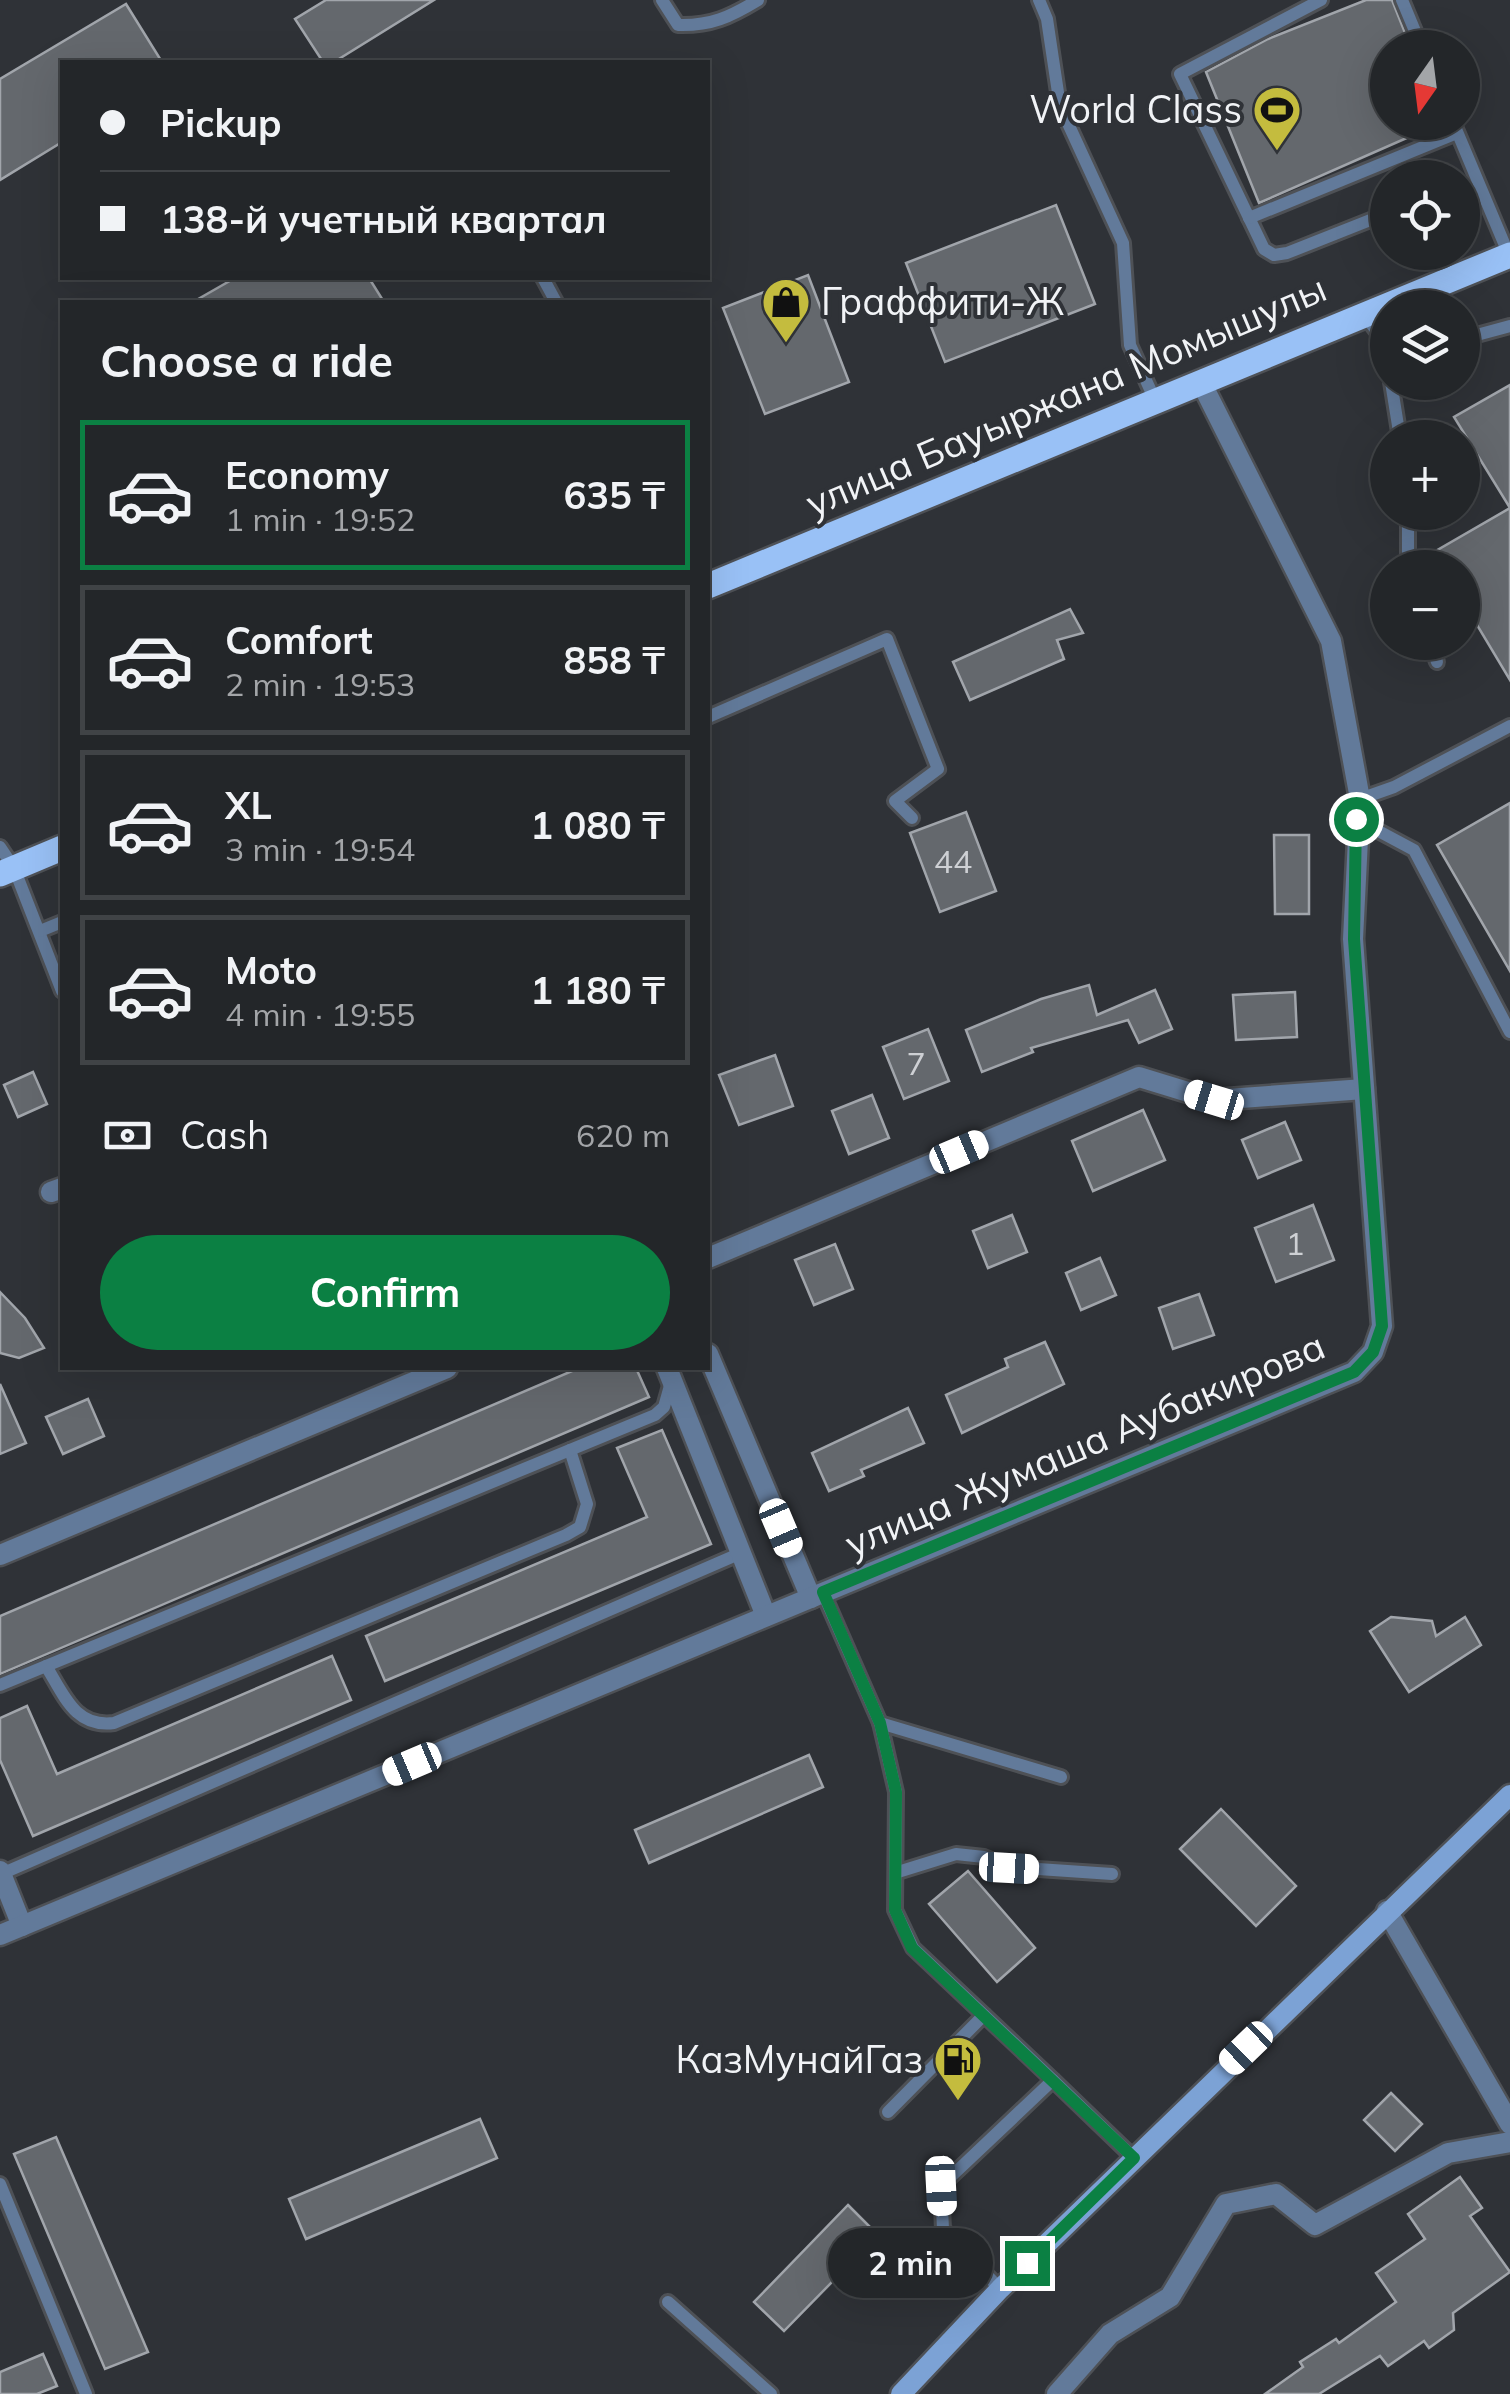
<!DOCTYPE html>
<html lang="en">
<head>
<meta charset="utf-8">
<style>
  :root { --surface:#232629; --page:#2f3235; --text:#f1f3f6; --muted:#a3a5a8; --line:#404346; --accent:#0b8043 }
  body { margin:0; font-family:Mulish,sans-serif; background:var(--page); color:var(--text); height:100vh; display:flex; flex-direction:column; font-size:38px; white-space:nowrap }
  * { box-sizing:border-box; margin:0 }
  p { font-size:32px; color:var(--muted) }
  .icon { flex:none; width:55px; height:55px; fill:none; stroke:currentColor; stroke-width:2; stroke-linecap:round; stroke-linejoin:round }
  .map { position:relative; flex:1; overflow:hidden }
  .side { position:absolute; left:60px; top:300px; width:650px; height:1070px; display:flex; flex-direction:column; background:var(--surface); border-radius:0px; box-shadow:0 10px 40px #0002,0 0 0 2px var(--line) }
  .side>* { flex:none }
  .banner { position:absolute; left:60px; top:60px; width:650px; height:220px; border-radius:0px; box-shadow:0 10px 40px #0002,0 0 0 2px var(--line); display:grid; align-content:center; height:220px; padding:0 40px; background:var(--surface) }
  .needle { width:65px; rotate:194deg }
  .buttons { position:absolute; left:1370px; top:30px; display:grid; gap:20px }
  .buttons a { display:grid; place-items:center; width:110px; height:110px; border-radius:50%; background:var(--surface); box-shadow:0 10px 40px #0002,0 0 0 2px var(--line); font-size:50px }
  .end { position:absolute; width:45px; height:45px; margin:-22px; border:12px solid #0b8043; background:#fff; box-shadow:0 0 0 5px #fff }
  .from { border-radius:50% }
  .bubble { position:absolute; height:70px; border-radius:35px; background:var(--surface); box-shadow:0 10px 40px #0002,0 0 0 2px var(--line); font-size:32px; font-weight:700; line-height:70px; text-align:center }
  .car { position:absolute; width:30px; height:60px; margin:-30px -15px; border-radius:12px; box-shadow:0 0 8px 2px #0007; background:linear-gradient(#fff 24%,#345 0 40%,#fff 0 76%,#345 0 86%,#fff 0) }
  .banner b { display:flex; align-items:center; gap:35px; height:95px; font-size:38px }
  .banner b+b { border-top:2px solid var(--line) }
  .banner i { width:25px; height:25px; background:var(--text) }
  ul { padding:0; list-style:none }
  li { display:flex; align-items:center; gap:30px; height:150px; margin:0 20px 15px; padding:0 20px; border:5px solid var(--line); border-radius:0px }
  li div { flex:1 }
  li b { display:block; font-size:38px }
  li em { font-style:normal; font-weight:700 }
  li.current { border-color:var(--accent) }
  li>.icon { width:90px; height:90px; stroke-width:1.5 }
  h2 { padding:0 40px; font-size:45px; line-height:120px }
  .pay { display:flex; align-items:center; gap:25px; height:110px; padding:0 40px; font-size:38px }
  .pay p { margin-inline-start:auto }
  .cta { display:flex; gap:20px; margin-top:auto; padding:20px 40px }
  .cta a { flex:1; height:115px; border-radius:60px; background:var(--accent); color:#fff; font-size:40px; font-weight:700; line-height:115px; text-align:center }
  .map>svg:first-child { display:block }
  .building { fill:#64686d; stroke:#a1a5ab; stroke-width:2.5 }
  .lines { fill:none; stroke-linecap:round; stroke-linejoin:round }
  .service-casing { stroke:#4e5156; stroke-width:18 }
  .minor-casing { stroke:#4e5156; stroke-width:25 }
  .secondary-casing { stroke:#4e5156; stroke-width:25 }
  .primary-casing { stroke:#4e5156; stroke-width:30 }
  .service { stroke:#627a9a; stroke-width:12 }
  .minor { stroke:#627a9a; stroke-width:20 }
  .secondary { stroke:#7ca2d5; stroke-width:20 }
  .primary { stroke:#99c1f6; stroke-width:25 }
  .route { stroke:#0b8043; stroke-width:12 }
  .labels { text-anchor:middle; stroke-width:8; stroke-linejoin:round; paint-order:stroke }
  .number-label { font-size:32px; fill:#ced0d4 }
  .poi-label { font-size:38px; fill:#f1f3f6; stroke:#2f3237; text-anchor:end }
  .street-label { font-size:38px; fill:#f1f3f6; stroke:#2f3237 }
</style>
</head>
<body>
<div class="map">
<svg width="1510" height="2394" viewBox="0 0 1510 2394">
  <rect width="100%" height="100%" fill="#2f3237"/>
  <g class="building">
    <polygon points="326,0 434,0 334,62 323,62 295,19"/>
    <polygon points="1366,0 1392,0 1411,48 1388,48 1388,122 1443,122 1259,203 1206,72 1268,39"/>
    <polygon points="126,4 162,62 62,62 62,142 0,180 0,79"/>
    <polygon points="1056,205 1095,304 945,362 906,263"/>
    <polygon points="808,275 849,382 765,414 723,308"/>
    <polygon points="235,278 369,278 384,302 193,302"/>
    <polygon points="1510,385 1510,508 1454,417"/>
    <polygon points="1510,508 1510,680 1462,600 1462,568 1443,568 1434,552"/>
    <polygon points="1070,609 1083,633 1057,640 1064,659 970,700 953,662"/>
    <polygon points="1510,803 1510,971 1437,845"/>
    <polygon points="966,812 996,891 940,912 910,833"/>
    <polygon points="1274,835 1309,835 1309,914 1275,914"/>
    <polygon points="1089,985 1097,1015 1155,990 1172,1029 1139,1043 1128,1020 1031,1048 1033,1052 982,1072 966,1030 1041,999"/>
    <polygon points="1295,992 1297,1037 1236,1040 1233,995"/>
    <polygon points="928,1029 949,1081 904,1099 883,1047"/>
    <polygon points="775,1055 793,1106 739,1125 719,1075"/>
    <polygon points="33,1072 47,1104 18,1117 4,1085"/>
    <polygon points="872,1095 889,1138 849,1154 832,1111"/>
    <polygon points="1143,1110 1165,1160 1093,1191 1072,1141"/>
    <polygon points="1285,1122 1301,1160 1258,1178 1242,1140"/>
    <polygon points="1313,1205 1334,1260 1276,1282 1255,1228"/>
    <polygon points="1012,1215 1027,1252 988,1268 973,1231"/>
    <polygon points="835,1244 853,1289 814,1305 795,1260"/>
    <polygon points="1100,1258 1116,1295 1081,1310 1066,1273"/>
    <polygon points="0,1292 25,1318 44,1348 19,1358 0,1353"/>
    <polygon points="1199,1294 1214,1335 1173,1349 1159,1308"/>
    <polygon points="1045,1342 1064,1384 962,1433 946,1395 1008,1367 1005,1359"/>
    <polygon points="579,1368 636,1368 649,1397 0,1674 0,1616"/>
    <polygon points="0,1384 26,1443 0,1454"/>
    <polygon points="88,1399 104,1436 63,1454 46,1417"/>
    <polygon points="908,1408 924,1443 861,1470 864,1476 829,1491 812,1453"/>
    <polygon points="662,1430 711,1544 385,1681 366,1636 647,1517 617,1448"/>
    <polygon points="1391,1617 1432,1621 1436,1636 1465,1617 1481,1645 1409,1692 1370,1631"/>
    <polygon points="332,1656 351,1700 33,1836 0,1760 0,1718 27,1706 57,1774"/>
    <polygon points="809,1755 823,1787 649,1863 635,1830"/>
    <polygon points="1221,1809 1296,1886 1256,1926 1180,1849"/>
    <polygon points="968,1871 1035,1948 997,1982 929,1904"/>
    <polygon points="1391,2093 1422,2124 1395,2151 1364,2120"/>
    <polygon points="480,2119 497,2158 306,2239 289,2199"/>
    <polygon points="56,2137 148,2352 105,2369 14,2154"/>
    <polygon points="1460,2177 1482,2208 1470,2216 1510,2272 1453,2313 1454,2330 1429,2348 1424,2341 1388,2366 1380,2356 1319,2394 1265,2394 1303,2367 1300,2362 1336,2339 1339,2343 1396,2302 1376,2273 1425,2239 1408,2214"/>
    <polygon points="848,2205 878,2235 784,2331 754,2302"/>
    <polygon points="43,2354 57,2386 37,2394 0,2394 0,2372"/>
  </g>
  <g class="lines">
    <g class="service-casing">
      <g id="service">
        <path d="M662,0L678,25C711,26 730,17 758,0"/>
        <polyline points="1039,0 1047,19 1060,106 1123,243 1130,345 1154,398"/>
        <polyline points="1321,0 1180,74 1264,249 1274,255 1287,253 1388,213"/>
        <polyline points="1402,0 1422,48"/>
        <polyline points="1453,122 1509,255"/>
        <polyline points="1249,218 1457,133"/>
        <polyline points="543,278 556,302"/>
        <polyline points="1363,313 1388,346"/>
        <polyline points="1462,339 1510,326"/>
        <polyline points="1391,382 1400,438"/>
        <polyline points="1408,512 1408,568"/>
        <polyline points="1430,642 1437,662"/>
        <polyline points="708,717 887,639 938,769 895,801 912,818"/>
        <polyline points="1360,799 1394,787 1510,726"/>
        <polyline points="1356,819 1414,850 1510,1032"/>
        <polyline points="0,847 14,868 62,991"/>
        <polyline points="40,931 62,922"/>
        <polyline points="823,1593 880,1723 896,1792 895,1910 913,1948 1053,2080"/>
        <path d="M46,1666C64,1695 75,1728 114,1723L566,1535L580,1527L587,1504L570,1450"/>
        <polyline points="0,1685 655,1415 664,1407 671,1382"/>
        <polyline points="880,1723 1061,1777"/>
        <polyline points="898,1872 956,1854 984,1857 1009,1867 1112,1874"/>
        <polyline points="1,1874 741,1553"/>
        <polyline points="888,2112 984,2015"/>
        <polyline points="0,2184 86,2394"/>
        <polyline points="1000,2289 943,2229 941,2186 1053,2080 1134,2158"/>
        <polyline points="668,2302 771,2394"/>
      </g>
    </g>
    <g class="minor-casing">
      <g id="minor">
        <polyline points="51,1192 62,1188"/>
        <polyline points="708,1258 1139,1077 1214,1100 1364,1089"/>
        <polyline points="708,1354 811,1598"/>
        <polyline points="667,1368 766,1616"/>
        <polyline points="0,1555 447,1368"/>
        <polyline points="0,1871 22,1926"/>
        <polyline points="1387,1911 1510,2124"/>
        <polyline points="0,1935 1354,1372 1373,1352 1382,1326 1353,939 1360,799 1331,641 1201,382"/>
        <polyline points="1057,2394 1110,2334 1170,2297 1226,2204 1276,2194 1315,2225 1448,2153 1510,2142"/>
      </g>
    </g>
    <g class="secondary-casing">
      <polyline id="secondary" points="901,2394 1000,2289 1510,1795"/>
    </g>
    <g class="primary-casing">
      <g id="primary">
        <polyline points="708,586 1510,255"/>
        <polyline points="0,874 62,848"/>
      </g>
    </g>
    <use href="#service" class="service"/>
    <use href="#minor" class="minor"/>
    <use href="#secondary" class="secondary"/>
    <use href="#primary" class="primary"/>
  </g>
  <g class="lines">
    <polyline class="route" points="1027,2263 1134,2158 912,1948 895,1910 896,1792 880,1723 823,1592 1354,1372 1373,1352 1382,1326 1354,939 1356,819"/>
  </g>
  <defs>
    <g id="stadium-pin" transform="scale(2.5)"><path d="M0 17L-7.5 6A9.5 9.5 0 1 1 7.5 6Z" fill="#c4bc3e" stroke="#2f3237"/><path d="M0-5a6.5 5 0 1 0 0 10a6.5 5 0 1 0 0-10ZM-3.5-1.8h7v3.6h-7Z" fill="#111"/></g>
    <g id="shop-pin" transform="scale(2.5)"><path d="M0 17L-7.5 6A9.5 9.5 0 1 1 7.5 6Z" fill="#c4bc3e" stroke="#2f3237"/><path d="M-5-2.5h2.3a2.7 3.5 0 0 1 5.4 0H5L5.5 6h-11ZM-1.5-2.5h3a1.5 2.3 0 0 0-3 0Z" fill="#111"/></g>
    <g id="fuel-pin" transform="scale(2.5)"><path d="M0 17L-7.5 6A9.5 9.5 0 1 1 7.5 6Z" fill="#c4bc3e" stroke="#2f3237"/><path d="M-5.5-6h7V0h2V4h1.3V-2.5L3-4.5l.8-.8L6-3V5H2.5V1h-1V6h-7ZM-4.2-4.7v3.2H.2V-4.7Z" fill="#111"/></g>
  </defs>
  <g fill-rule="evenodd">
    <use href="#stadium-pin" x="1277" y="110"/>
    <use href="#shop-pin" x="786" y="302"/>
    <use href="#fuel-pin" x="958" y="2060"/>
  </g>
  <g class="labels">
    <g class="number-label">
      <text x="953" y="873">44</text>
      <text x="916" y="1075">7</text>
      <text x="1295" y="1255">1</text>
    </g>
    <g class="poi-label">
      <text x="1242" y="123">World Class</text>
      <text x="821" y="315" text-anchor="start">Граффити-Ж</text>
      <text x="923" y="2073">КазМунайГаз</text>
    </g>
    <g class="street-label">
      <text transform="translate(1066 396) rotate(-23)" y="13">улица Бауыржана Момышулы</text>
      <text transform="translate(1085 1445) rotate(-23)" y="13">улица Жумаша Аубакирова</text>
    </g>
  </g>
</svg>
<div class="buttons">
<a><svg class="needle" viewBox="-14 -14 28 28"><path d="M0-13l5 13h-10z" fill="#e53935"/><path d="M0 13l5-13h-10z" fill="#a3a5a8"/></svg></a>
<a><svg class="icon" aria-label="locate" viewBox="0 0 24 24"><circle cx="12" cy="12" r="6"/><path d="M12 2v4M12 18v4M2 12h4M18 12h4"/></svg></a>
<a><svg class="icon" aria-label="layers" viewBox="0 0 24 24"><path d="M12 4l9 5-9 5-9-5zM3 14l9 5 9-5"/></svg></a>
<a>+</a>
<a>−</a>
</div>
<i class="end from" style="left:1356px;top:819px"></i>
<i class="end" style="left:1027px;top:2263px"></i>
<div class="bubble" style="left:828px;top:2228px;width:165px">2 min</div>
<i class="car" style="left:1214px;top:1100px;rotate:287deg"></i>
<i class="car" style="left:959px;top:1152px;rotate:67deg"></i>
<i class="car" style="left:781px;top:1528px;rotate:157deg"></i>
<i class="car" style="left:412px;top:1764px;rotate:247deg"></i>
<i class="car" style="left:1009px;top:1868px;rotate:93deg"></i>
<i class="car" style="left:1246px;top:2048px;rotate:226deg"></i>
<i class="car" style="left:941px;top:2186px;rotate:177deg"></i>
<div class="banner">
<b><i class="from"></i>Pickup</b>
<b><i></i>138-й учетный квартал</b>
</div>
<section class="side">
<h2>Choose a ride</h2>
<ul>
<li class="current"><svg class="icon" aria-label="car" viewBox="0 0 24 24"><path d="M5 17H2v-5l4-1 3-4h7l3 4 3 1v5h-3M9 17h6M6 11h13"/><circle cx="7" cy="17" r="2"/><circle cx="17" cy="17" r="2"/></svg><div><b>Economy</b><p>1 min · 19:52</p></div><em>635 ₸</em></li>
<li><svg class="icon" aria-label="car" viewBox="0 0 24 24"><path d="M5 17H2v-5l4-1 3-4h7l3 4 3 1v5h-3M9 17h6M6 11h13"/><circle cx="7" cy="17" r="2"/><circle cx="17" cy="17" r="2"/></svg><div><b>Comfort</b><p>2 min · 19:53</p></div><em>858 ₸</em></li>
<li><svg class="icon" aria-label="car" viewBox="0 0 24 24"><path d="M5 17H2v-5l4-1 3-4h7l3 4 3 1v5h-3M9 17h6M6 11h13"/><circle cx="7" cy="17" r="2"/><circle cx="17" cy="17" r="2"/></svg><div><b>XL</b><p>3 min · 19:54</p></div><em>1 080 ₸</em></li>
<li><svg class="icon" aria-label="car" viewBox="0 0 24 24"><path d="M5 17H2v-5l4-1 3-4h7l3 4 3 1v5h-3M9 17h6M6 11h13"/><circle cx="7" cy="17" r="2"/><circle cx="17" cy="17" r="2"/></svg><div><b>Moto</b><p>4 min · 19:55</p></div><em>1 180 ₸</em></li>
</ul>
<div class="pay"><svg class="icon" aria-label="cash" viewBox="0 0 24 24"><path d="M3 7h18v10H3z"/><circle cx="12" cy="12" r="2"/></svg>Cash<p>620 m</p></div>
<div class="cta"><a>Confirm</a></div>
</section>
</div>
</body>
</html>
